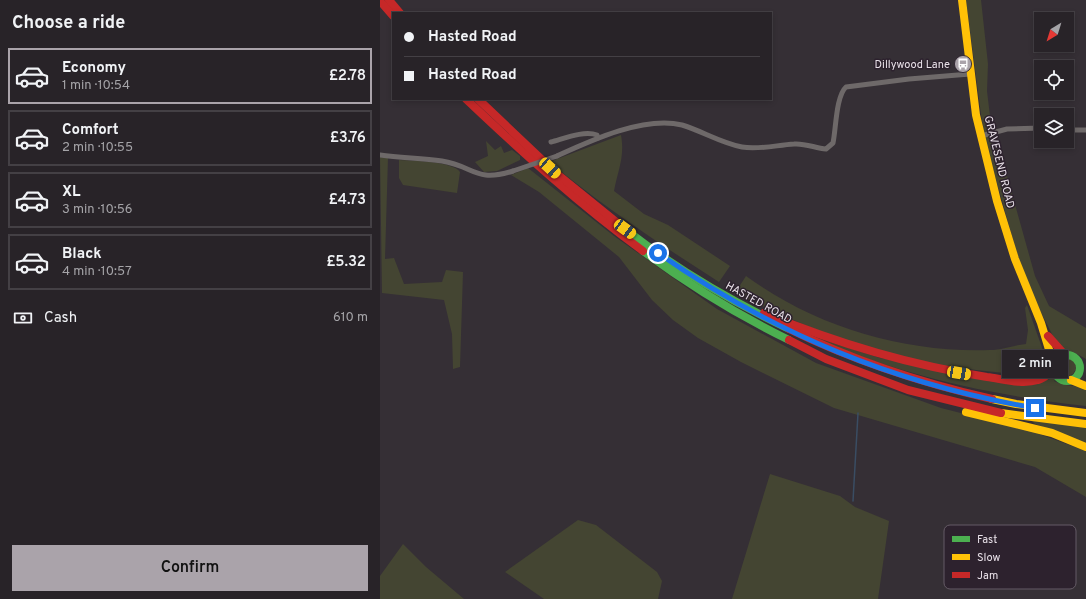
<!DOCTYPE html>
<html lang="en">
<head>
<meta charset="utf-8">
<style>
  :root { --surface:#282328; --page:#342f34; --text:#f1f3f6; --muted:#a5a4a8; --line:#444045; --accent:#aaa3aa }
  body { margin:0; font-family:Overpass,sans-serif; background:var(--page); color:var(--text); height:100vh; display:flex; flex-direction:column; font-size:15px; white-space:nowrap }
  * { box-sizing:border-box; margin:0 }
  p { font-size:13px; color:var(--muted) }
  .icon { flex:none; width:22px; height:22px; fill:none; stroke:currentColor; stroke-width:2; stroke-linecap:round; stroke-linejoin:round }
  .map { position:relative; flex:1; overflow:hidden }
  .details { display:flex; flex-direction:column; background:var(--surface); width:380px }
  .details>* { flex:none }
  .guide { position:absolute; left:12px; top:12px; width:380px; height:88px; border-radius:0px; box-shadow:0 2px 6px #0003,0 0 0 1px var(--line); display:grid; align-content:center; height:88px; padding:0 12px; background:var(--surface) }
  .needle { width:26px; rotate:218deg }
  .tools { position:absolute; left:654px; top:12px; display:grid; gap:8px }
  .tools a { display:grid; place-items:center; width:40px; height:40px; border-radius:0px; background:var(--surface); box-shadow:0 2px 6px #0003,0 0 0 1px var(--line); font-size:20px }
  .end { position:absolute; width:18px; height:18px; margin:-9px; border:5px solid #1a73e8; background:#fff; box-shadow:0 0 0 2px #fff }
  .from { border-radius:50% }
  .bubble { position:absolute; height:28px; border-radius:0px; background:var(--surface); box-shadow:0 2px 6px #0003,0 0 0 1px var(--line); font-size:13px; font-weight:600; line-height:28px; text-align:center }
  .car { position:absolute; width:12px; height:24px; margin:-12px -6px; border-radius:5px; box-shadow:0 0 3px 1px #0007; background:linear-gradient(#f5c518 24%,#345 0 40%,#f5c518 0 76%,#345 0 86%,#f5c518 0) }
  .guide b { display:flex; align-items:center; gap:14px; height:38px; font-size:15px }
  .guide b+b { border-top:1px solid var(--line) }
  .guide i { width:10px; height:10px; background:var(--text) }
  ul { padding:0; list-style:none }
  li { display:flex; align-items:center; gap:12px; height:56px; margin:0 8px 6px; padding:0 4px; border:2px solid var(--line); border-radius:0px }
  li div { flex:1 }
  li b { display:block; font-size:15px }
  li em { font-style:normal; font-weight:600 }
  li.on { border-color:var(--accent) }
  li>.icon { width:36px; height:36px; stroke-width:1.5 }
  h2 { padding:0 12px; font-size:18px; line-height:48px }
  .pay { display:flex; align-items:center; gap:10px; height:44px; padding:0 12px; font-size:15px }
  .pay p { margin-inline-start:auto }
  .action { display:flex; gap:8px; margin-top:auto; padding:8px 12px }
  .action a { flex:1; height:46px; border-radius:0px; background:var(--accent); color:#111; font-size:16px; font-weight:600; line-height:46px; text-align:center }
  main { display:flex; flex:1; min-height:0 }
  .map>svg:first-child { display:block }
  .green { fill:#444532 }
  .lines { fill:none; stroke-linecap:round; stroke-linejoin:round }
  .stream { stroke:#3a4d63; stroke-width:1.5 }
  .street { stroke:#6e6969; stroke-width:5 }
  .fast { stroke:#4caf50; stroke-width:8 }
  .slow { stroke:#ffc107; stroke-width:8 }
  .jam { stroke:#c62828; stroke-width:8 }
  .street-bridge { stroke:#6e6969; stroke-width:5 }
  .route { stroke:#1a73e8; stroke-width:5 }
  .labels { text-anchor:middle; stroke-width:3; stroke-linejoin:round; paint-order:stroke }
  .poi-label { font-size:11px; fill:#e9e1e9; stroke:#2d222e; text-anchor:end }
  .street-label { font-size:11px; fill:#e9e1e9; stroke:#2d222e }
  .key { fill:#2d222e; stroke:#655b66; stroke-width:1 }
  .key-label { font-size:11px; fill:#e9e1e9 }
</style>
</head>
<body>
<main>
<section class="details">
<h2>Choose a ride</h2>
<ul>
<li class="on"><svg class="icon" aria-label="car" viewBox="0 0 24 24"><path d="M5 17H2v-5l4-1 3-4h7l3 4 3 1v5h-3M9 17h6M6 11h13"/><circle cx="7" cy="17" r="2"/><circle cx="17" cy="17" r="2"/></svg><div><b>Economy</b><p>1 min · 10:54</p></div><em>£2.78</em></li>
<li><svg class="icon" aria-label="car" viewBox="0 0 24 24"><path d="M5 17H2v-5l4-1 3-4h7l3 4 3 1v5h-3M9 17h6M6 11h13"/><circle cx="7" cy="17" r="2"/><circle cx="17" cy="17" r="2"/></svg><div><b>Comfort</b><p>2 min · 10:55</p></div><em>£3.76</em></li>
<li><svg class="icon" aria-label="car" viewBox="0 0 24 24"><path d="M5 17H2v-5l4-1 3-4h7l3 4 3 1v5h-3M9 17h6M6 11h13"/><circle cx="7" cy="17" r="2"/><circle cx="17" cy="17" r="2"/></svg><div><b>XL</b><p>3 min · 10:56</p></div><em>£4.73</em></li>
<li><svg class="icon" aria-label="car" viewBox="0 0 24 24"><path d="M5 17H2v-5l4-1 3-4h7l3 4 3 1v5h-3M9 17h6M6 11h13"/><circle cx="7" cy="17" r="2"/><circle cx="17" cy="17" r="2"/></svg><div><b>Black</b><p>4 min · 10:57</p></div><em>£5.32</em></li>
</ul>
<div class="pay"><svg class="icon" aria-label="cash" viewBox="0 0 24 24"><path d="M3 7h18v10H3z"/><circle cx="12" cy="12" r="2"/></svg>Cash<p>610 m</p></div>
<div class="action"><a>Confirm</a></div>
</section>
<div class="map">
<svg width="706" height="599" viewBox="0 0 706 599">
  <rect width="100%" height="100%" fill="#352f35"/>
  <g class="green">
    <polygon points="586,0 601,0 608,64 607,91 610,116 612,125 618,130 617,140 655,276 669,306 706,328 706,359 695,353 684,350 673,336 649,289 635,247 604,137"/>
    <path d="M241,135C245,157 238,170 234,191L264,214L288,225L350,266L339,282C281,245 223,206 169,162Z"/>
    <polygon points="106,141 115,150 121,146 124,153 132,150 140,156 140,160 117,171 104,172 95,162 108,156"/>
    <polygon points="0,157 8,158 5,259 14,258 24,284 62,282 66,270 83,272 80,367 73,369 72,334 64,300 2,293"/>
    <path d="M19,160C32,161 73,161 80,172L77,193L23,185L19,178Z"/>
    <polygon points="148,168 234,236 337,309 436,363 561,408 648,430 706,451 706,497 655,467 454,408 361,362 318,338 293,320 272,300 239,257 159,192 131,175"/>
    <path d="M366,276C436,327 523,353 610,350C623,350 634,345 646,344L648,330L645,308L647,305L666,359C659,372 646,372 633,374C597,370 559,367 524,359C466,345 409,319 355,293Z"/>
    <path d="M428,335L500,358L657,382L670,379L668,377L671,374L675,380L674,381C685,387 695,384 706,390V406C610,395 517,375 428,335Z"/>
    <circle cx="687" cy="367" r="9"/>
    <polygon points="651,420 706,427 706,443 655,424"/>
    <polygon points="390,474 460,496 475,507 509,521 498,599 352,599"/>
    <polygon points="198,520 216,525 277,572 282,581 278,599 164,599 125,572"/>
    <polygon points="23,544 46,567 84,599 0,599 0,576"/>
  </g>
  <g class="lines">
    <polyline class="stream" points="473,501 478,413"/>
    <g class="street">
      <polyline points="687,130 706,130"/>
      <polyline points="601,136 627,129 661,128"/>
      <path d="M171,142C183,139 204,130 217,135L218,138"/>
      <path d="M0,155C21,158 41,158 62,161C94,166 95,183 133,171"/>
      <path d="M177,156C212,140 264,116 302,125C322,131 341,143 362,147C379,150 397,145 414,144C425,143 435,148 446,149L453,143C456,129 456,96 466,87L529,79L590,74"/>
    </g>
    <g class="fast">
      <path d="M250,233C299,271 353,302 409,329"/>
      <path d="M263,251C309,285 358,315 409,340"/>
      <circle cx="687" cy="368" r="13"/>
    </g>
    <g class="slow">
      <polyline points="582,0 596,115 617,201 635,259 661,323 674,366"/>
      <polyline points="691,380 706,386"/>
      <polyline points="612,399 636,404 706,413"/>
      <polyline points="586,412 672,433 706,447"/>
      <polyline points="621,413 706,424"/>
    </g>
    <g class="jam">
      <polyline points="9,0 20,13"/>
      <polyline points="0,1 13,16"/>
      <path d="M86,99C143,153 200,205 263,251"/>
      <polyline points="98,99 176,173 250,233"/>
      <path d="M384,313C456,343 529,365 607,377C623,379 642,385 658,380C666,378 670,372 674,366"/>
      <path d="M409,329C474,361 542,383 612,399"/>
      <polyline points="668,336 684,354"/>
      <polyline points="409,340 446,359 528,390 621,413"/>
    </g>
    <polyline class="street-bridge" points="133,171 177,156"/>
  </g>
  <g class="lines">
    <path class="route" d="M278,253C394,334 515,384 655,408"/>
  </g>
  <defs>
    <g id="bus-disc" transform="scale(0.9)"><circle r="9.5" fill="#aaa3aa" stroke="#2d222e"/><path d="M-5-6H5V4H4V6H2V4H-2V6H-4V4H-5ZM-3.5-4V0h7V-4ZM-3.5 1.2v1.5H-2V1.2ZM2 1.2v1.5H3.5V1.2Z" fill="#fff"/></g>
  </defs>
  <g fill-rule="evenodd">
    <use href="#bus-disc" x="583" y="64"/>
  </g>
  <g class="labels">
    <g class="poi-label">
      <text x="570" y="68">Dillywood Lane</text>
    </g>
    <g class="street-label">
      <text transform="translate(620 162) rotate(76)" y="4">GRAVESEND ROAD</text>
      <text transform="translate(379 302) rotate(29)" y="4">HASTED ROAD</text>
    </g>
  </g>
  <rect x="564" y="525" width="132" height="64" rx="6" class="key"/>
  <rect x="572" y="536" width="18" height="6" fill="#4caf50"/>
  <rect x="572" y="554" width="18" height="6" fill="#ffc107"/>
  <rect x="572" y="572" width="18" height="6" fill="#c62828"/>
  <g class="key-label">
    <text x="597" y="543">Fast</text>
    <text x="597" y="561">Slow</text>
    <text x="597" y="579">Jam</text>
  </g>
</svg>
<div class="tools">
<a><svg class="needle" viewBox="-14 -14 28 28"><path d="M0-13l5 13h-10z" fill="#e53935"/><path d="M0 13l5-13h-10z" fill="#a5a4a8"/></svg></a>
<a><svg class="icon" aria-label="locate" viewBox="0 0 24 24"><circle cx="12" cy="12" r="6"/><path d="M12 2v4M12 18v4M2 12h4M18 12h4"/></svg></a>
<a><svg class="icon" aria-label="layers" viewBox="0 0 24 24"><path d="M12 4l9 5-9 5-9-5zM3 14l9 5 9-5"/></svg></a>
</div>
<i class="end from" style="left:278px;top:253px"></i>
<i class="end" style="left:655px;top:408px"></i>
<div class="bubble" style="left:622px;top:350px;width:66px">2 min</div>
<i class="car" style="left:170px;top:168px;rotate:132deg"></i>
<i class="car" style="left:245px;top:229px;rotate:126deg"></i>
<i class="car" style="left:579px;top:373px;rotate:100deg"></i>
<div class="guide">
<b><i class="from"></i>Hasted Road</b>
<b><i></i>Hasted Road</b>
</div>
</div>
</main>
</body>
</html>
